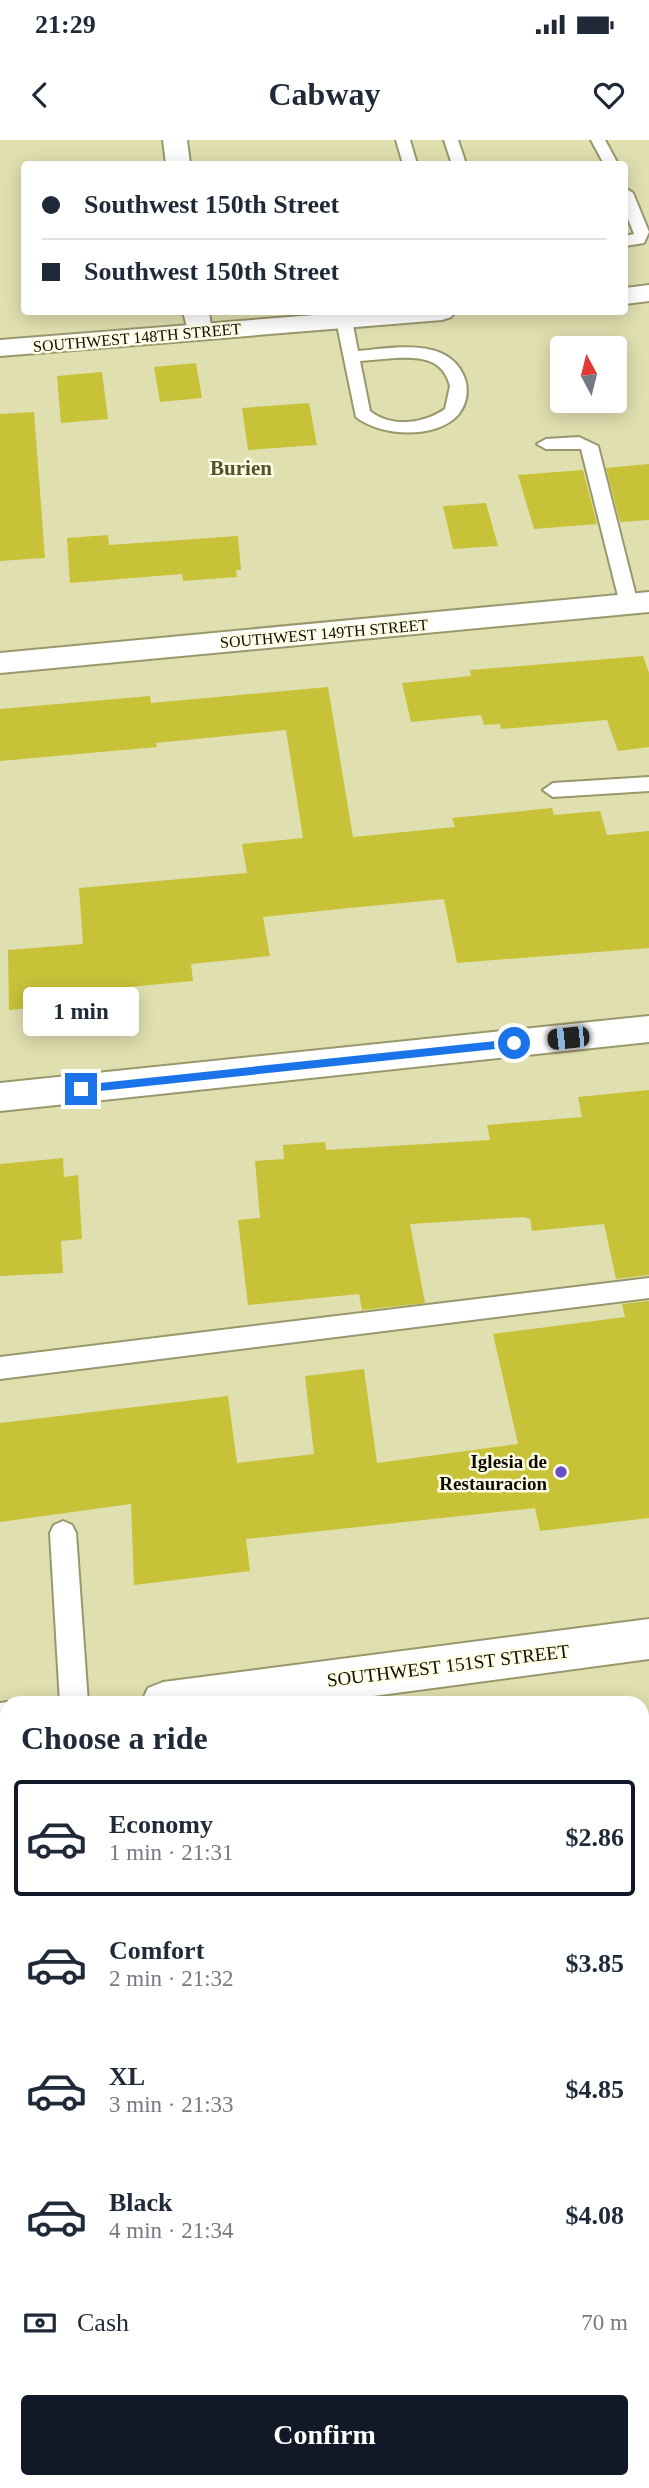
<!DOCTYPE html>
<html lang="en">
<head>
<meta charset="utf-8">
<style>
  :root { --surface:#fff; --page:#f6f6f7; --text:#1f2937; --muted:#747a83; --line:#e0e1e3; --accent:#111827 }
  body { margin:0; font-family:"Times New Roman",serif; background:var(--page); color:var(--text); height:100vh; display:flex; flex-direction:column; font-size:26px; white-space:nowrap }
  * { box-sizing:border-box; margin:0 }
  p { font-size:23px; color:var(--muted) }
  .icon { flex:none; width:38px; height:38px; fill:none; stroke:currentColor; stroke-width:2; stroke-linecap:round; stroke-linejoin:round }
  .map { position:relative; flex:1; overflow:hidden }
  .drawer { position:absolute; left:0px; top:1556px; width:649px; height:793px; display:flex; flex-direction:column; background:var(--surface); border-radius:21px 21px 0 0; box-shadow:0 4px 18px #0003 }
  .drawer>* { flex:none }
  .hud { position:absolute; left:21px; top:21px; width:607px; height:154px; border-radius:7px; box-shadow:0 4px 18px #0003; display:grid; align-content:center; height:154px; padding:0 21px; background:var(--surface) }
  .needle { width:46px; rotate:353deg }
  .buttons { position:absolute; left:550px; top:196px; display:grid; gap:14px }
  .buttons a { display:grid; place-items:center; width:77px; height:77px; border-radius:7px; background:var(--surface); box-shadow:0 4px 18px #0003; font-size:35px }
  .end { position:absolute; width:32px; height:32px; margin:-16px; border:9px solid #1a73e8; background:#fff; box-shadow:0 0 0 4px #fff }
  .from { border-radius:50% }
  .bubble { position:absolute; height:49px; border-radius:7px; background:var(--surface); box-shadow:0 4px 18px #0003; font-size:23px; font-weight:700; line-height:49px; text-align:center }
  .car { position:absolute; width:21px; height:42px; margin:-21px -10px; border-radius:9px; box-shadow:0 0 5px 2px #0007; background:linear-gradient(#222 24%,#8ab4d8 0 40%,#222 0 76%,#8ab4d8 0 86%,#222 0) }
  .hud b { display:flex; align-items:center; gap:24px; height:66px; font-size:26px }
  .hud b+b { border-top:2px solid var(--line) }
  .hud i { width:18px; height:18px; background:var(--text) }
  ul { padding:0; list-style:none }
  li { display:flex; align-items:center; gap:21px; height:116px; margin:0 14px 10px; padding:0 7px; border:4px solid transparent; border-radius:7px }
  li div { flex:1 }
  li b { display:block; font-size:26px }
  li em { font-style:normal; font-weight:700 }
  li.current { border-color:var(--accent) }
  li>.icon { width:63px; height:63px; stroke-width:1.5 }
  h2 { padding:0 21px; font-size:32px; line-height:84px }
  .pay { display:flex; align-items:center; gap:18px; height:77px; padding:0 21px; font-size:26px }
  .pay p { margin-inline-start:auto }
  .cta { display:flex; gap:14px; margin-top:auto; padding:14px 21px }
  .cta a { flex:1; height:80px; border-radius:7px; background:var(--accent); color:#fff; font-size:28px; font-weight:700; line-height:80px; text-align:center }
  .status { display:flex; justify-content:space-between; align-items:center; height:49px; padding:0 35px; background:var(--surface); direction:ltr }
  .status svg { height:19px; fill:currentColor }
  header { display:flex; justify-content:space-between; align-items:center; height:91px; padding:0 21px; background:var(--surface); font-size:32px; font-weight:700 }
  .map>svg:first-child { display:block }
  .building { fill:#c8c239 }
  .lines { fill:none; stroke-linecap:round; stroke-linejoin:round }
  .service-casing { stroke:#99986c; stroke-width:4 }
  .minor-casing { stroke:#99986c; stroke-width:4 }
  .tertiary-casing { stroke:#99986c; stroke-width:4 }
  .service { fill:#fff; fill-rule:evenodd }
  .minor { fill:#fff; fill-rule:evenodd }
  .tertiary { fill:#fff; fill-rule:evenodd }
  .route { fill:#1a73e8 }
  .poi-dot { fill:#664fc8; stroke:#ffffe7; stroke-width:2.5 }
  .labels { text-anchor:middle; stroke-width:5; stroke-linejoin:round; paint-order:stroke }
  .far-street-label { font-size:16px; fill:#0e0d01; stroke:#ffffe7 }
  .poi-label { font-size:19px; font-weight:bold; fill:#0e0d01; stroke:#ffffe7; text-anchor:end }
  .street-label { font-size:19px; fill:#0e0d01; stroke:#ffffe7 }
  .far-district-label { font-size:21px; font-weight:bold; fill:#545228; stroke:#ffffe7 }
</style>
</head>
<body>
<div class="status"><b>21:29</b><svg viewBox="0 0 49 12"><path d="M0 12V9h3v3zM5 12V6h3v6zM10 12V3h3v9zM15 12V0h3v12zM26 1h20v11H26zM47 4h2v5h-2z"/></svg></div>
<header><svg class="icon" aria-label="back" viewBox="0 0 24 24"><path d="M15 5l-7 7 7 7"/></svg>Cabway<svg class="icon" aria-label="heart" viewBox="0 0 24 24"><path d="M12 20l-8-8c-3-5 5-10 8-4 3-6 11-1 8 4z"/></svg></header>
<div class="map">
<svg width="649" height="2348" viewBox="0 0 649 2348">
  <rect width="100%" height="100%" fill="#e0dfb0"/>
  <g class="building">
    <polygon points="196,223 202,258 160,262 154,227"/>
    <polygon points="102,232 108,279 61,283 57,236"/>
    <polygon points="309,263 317,305 248,310 242,268"/>
    <polygon points="34,272 45,418 0,421 0,274"/>
    <polygon points="649,324 649,380 620,382 606,328"/>
    <polygon points="583,330 597,384 534,389 518,335"/>
    <polygon points="486,363 498,406 453,409 443,366"/>
    <polygon points="108,395 109,405 238,396 241,430 236,430 237,437 183,441 182,434 70,443 67,398"/>
    <polygon points="643,516 649,533 649,607 618,611 607,580 501,589 500,584 484,585 481,575 411,582 402,543 471,536 470,530"/>
    <polygon points="328,547 353,697 455,687 452,678 552,668 554,675 600,671 607,695 649,691 649,808 457,823 444,759 359,767 263,777 270,816 191,824 193,841 64,853 65,865 9,870 8,810 83,804 79,748 247,733 242,704 303,698 286,590 156,603 157,607 0,621 0,569 150,556 151,563"/>
    <polygon points="649,950 649,1135 616,1139 604,1084 532,1091 530,1079 523,1077 410,1084 425,1163 362,1170 359,1154 248,1165 238,1080 260,1078 255,1021 284,1019 283,1005 325,1002 326,1010 490,1000 487,985 582,977 578,957"/>
    <polygon points="63,1018 64,1037 78,1035 82,1099 61,1101 63,1133 0,1136 0,1024"/>
    <polygon points="649,1161 649,1378 540,1391 535,1368 246,1399 250,1431 134,1445 131,1364 0,1382 0,1283 228,1256 237,1323 314,1314 305,1236 364,1229 377,1323 518,1304 493,1194 625,1177 622,1164"/>
  </g>
  <g class="lines">
    <g class="service-casing">
      <g id="service">
        <polygon points="396,0 410,0 417,24 403,24"/>
        <polygon points="444,0 458,0 466,24 452,24"/>
        <polygon points="591,0 605,0 618,24 604,24"/>
        <polygon points="625,48 633,53 649,92 644,103 625,106 625,96 634,94 625,71"/>
        <path d="M344,175L352,180L358,211C393,208 450,196 465,239C469,252 466,265 458,275C435,300 380,296 356,277L336,180ZM395,218C420,217 443,218 450,246L445,269C424,284 391,288 370,271L360,221Z"/>
        <polygon points="579,297 598,306 638,464 636,468 629,470 620,464 581,309 546,309 537,304 546,299"/>
        <polygon points="649,637 649,651 553,657 543,650 553,643"/>
        <polygon points="649,1138 649,1158 0,1239 0,1217"/>
        <polygon points="63,1381 72,1385 76,1393 88,1563 60,1563 50,1393 54,1385"/>
        <polygon points="649,1881 649,1911 642,1912 642,1882"/>
        <polygon points="7,1973 7,2005 0,2006 0,1974"/>
      </g>
    </g>
    <g class="minor-casing">
      <g id="minor">
        <polygon points="163,0 187,0 190,24 166,24"/>
        <polygon points="183,172 209,172 212,192 208,198 190,198"/>
        <polygon points="649,452 649,472 0,533 0,513"/>
        <polygon points="649,876 649,902 0,971 0,943"/>
        <polygon points="649,1479 649,1519 321,1563 141,1563 148,1548 163,1542"/>
        <polygon points="7,1562 7,1604 0,1605 0,1563"/>
      </g>
    </g>
    <g class="tertiary-casing">
      <g id="tertiary">
        <polygon points="649,145 649,161 625,164 625,148"/>
        <polygon points="353,172 455,172 451,177 442,180 0,216 0,200"/>
      </g>
    </g>
    <use href="#service" class="service"/>
    <use href="#minor" class="minor"/>
    <use href="#tertiary" class="tertiary"/>
  </g>
  <polygon class="route" points="514,899 519,903 514,907 81,953 76,949 81,945"/>
  <circle class="poi-dot" cx="561" cy="1332" r="7"/>
  <g class="labels">
    <g class="far-street-label">
      <text transform="translate(137 197) rotate(-5)" y="6">SOUTHWEST 148TH STREET</text>
      <text transform="translate(324 493) rotate(-5)" y="6">SOUTHWEST 149TH STREET</text>
    </g>
    <g class="poi-label">
      <text x="547" y="1328">Iglesia de<tspan x="547" dy="22">Restauracion</tspan></text>
    </g>
    <g class="street-label">
      <text transform="translate(448 1525) rotate(-7)" y="7">SOUTHWEST 151ST STREET</text>
    </g>
    <g class="far-district-label">
      <text x="241" y="335">Burien</text>
    </g>
  </g>
</svg>
<div class="buttons">
<a><svg class="needle" viewBox="-14 -14 28 28"><path d="M0-13l5 13h-10z" fill="#e53935"/><path d="M0 13l5-13h-10z" fill="#747a83"/></svg></a>
</div>
<i class="end from" style="left:514px;top:903px"></i>
<i class="end" style="left:81px;top:949px"></i>
<div class="bubble" style="left:23px;top:847px;width:116px">1 min</div>
<i class="car" style="left:568px;top:898px;rotate:264deg"></i>
<div class="hud">
<b><i class="from"></i>Southwest 150th Street</b>
<b><i></i>Southwest 150th Street</b>
</div>
<section class="drawer">
<h2>Choose a ride</h2>
<ul>
<li class="current"><svg class="icon" aria-label="car" viewBox="0 0 24 24"><path d="M5 17H2v-5l4-1 3-4h7l3 4 3 1v5h-3M9 17h6M6 11h13"/><circle cx="7" cy="17" r="2"/><circle cx="17" cy="17" r="2"/></svg><div><b>Economy</b><p>1 min · 21:31</p></div><em>$2.86</em></li>
<li><svg class="icon" aria-label="car" viewBox="0 0 24 24"><path d="M5 17H2v-5l4-1 3-4h7l3 4 3 1v5h-3M9 17h6M6 11h13"/><circle cx="7" cy="17" r="2"/><circle cx="17" cy="17" r="2"/></svg><div><b>Comfort</b><p>2 min · 21:32</p></div><em>$3.85</em></li>
<li><svg class="icon" aria-label="car" viewBox="0 0 24 24"><path d="M5 17H2v-5l4-1 3-4h7l3 4 3 1v5h-3M9 17h6M6 11h13"/><circle cx="7" cy="17" r="2"/><circle cx="17" cy="17" r="2"/></svg><div><b>XL</b><p>3 min · 21:33</p></div><em>$4.85</em></li>
<li><svg class="icon" aria-label="car" viewBox="0 0 24 24"><path d="M5 17H2v-5l4-1 3-4h7l3 4 3 1v5h-3M9 17h6M6 11h13"/><circle cx="7" cy="17" r="2"/><circle cx="17" cy="17" r="2"/></svg><div><b>Black</b><p>4 min · 21:34</p></div><em>$4.08</em></li>
</ul>
<div class="pay"><svg class="icon" aria-label="cash" viewBox="0 0 24 24"><path d="M3 7h18v10H3z"/><circle cx="12" cy="12" r="2"/></svg>Cash<p>70 m</p></div>
<div class="cta"><a>Confirm</a></div>
</section>
</div>
</body>
</html>
